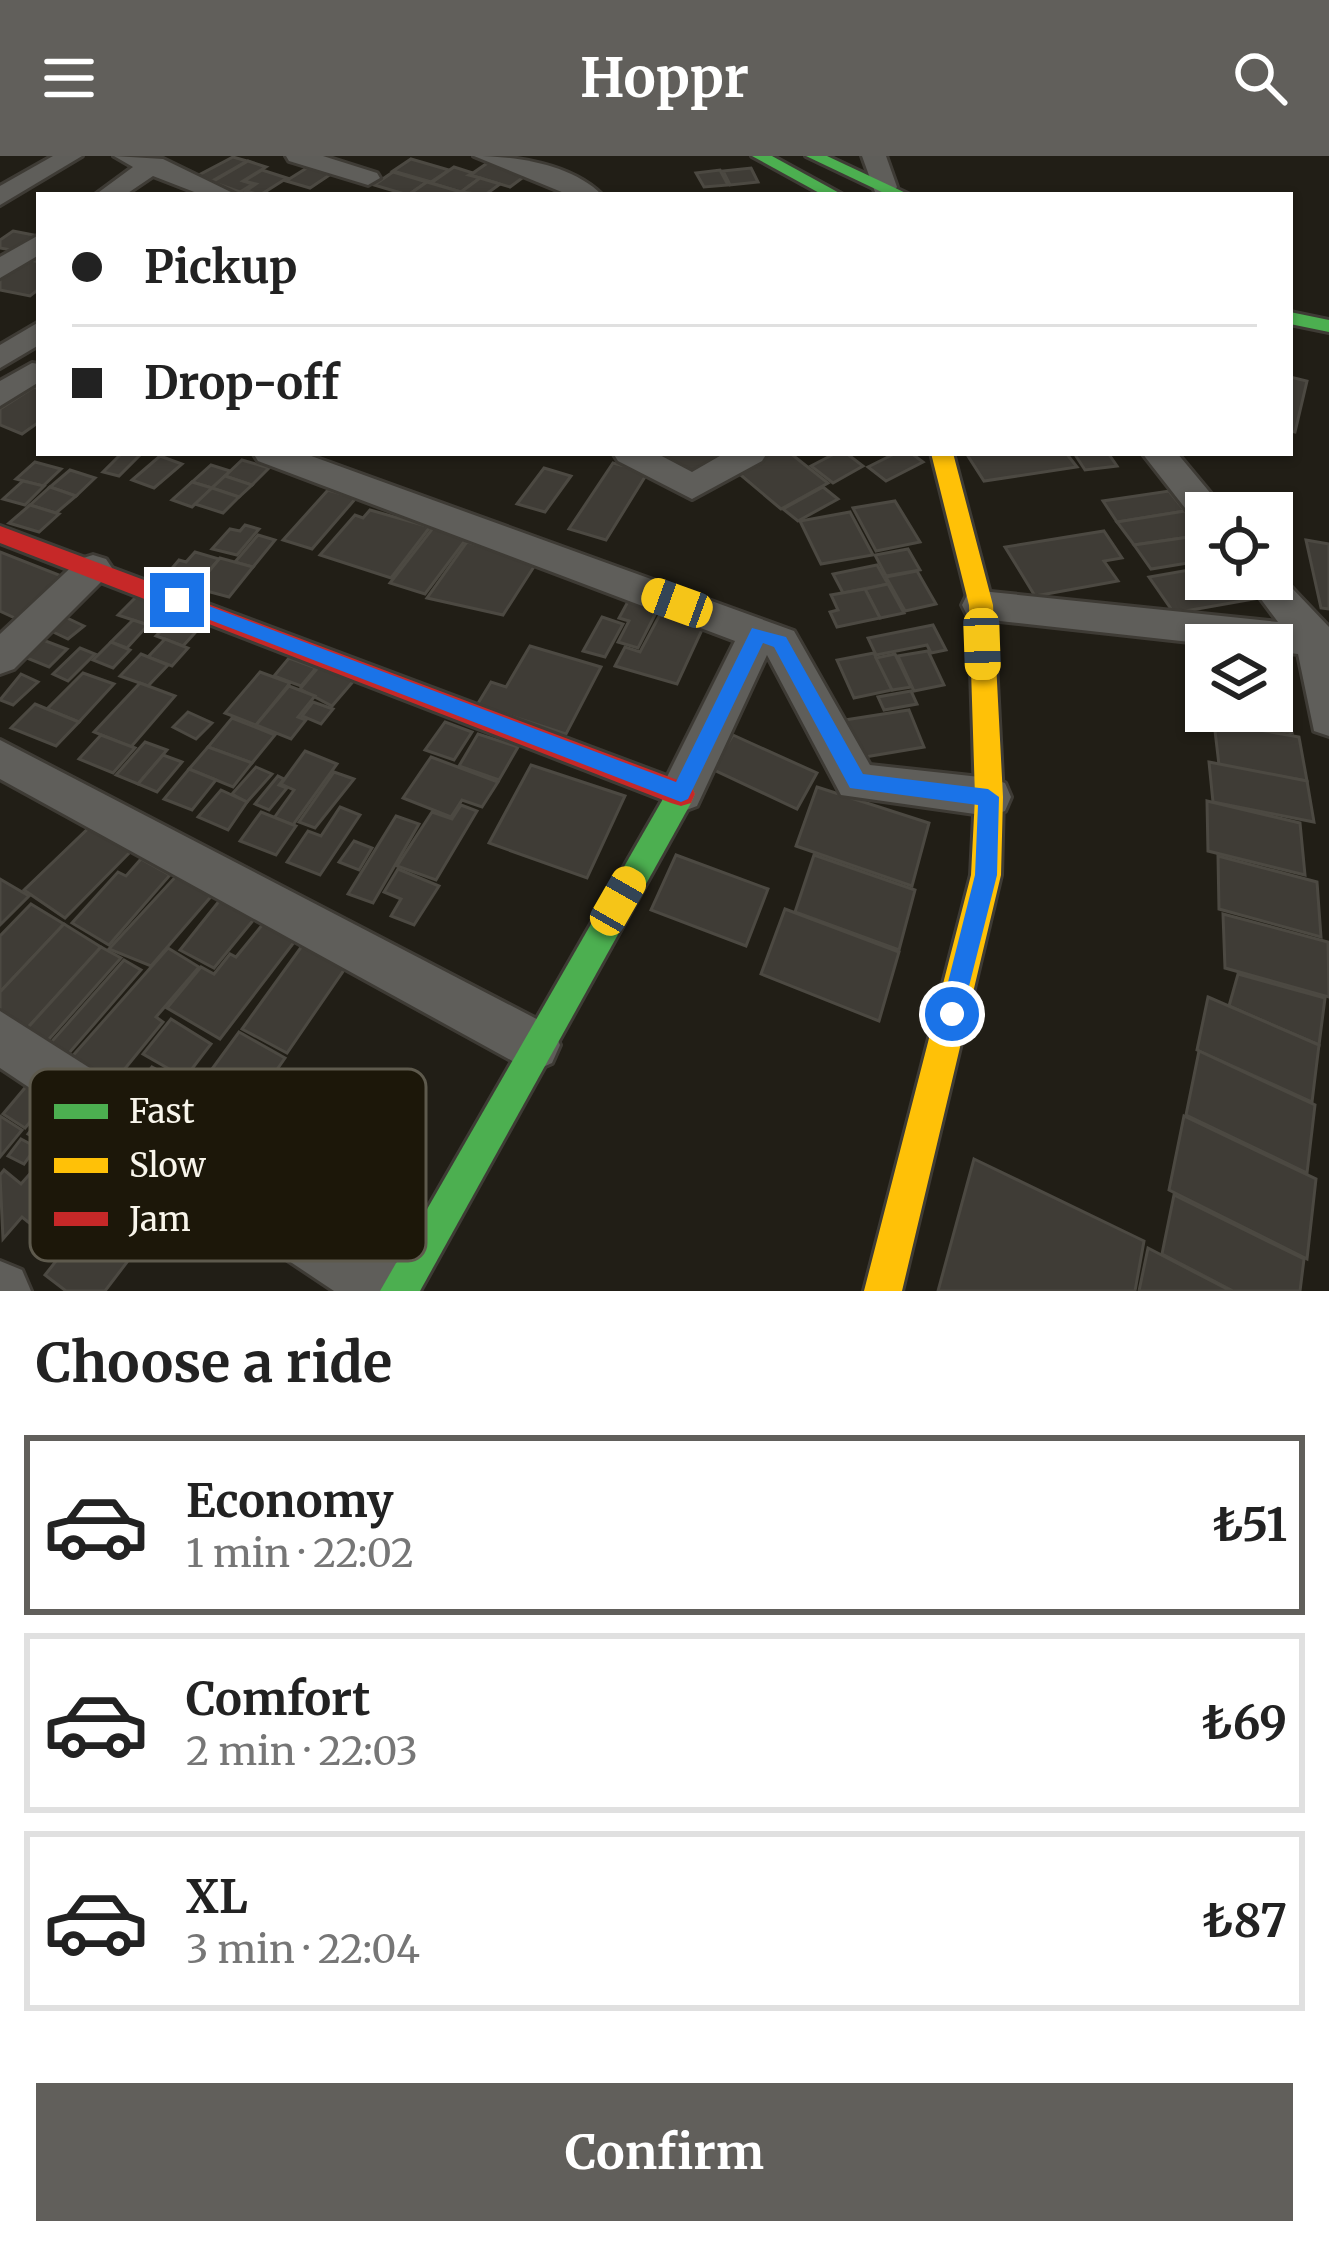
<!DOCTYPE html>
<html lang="en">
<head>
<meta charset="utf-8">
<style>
  :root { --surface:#fff; --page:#f6f6f6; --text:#222; --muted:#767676; --line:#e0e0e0; --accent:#615f5b }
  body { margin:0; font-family:Merriweather,serif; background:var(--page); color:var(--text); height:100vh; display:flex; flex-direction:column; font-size:45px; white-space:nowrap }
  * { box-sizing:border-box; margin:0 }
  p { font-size:39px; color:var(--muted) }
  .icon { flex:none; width:66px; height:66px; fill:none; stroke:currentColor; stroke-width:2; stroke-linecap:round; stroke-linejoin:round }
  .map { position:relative; height:1135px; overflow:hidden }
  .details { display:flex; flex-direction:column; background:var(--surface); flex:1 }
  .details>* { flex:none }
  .hud { position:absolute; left:36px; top:36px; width:1257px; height:264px; border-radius:0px; box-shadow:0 3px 9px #0004; display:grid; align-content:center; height:264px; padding:0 36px; background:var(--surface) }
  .controls { position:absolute; left:1185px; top:336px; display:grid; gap:24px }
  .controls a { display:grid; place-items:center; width:108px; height:108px; border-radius:0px; background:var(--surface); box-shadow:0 3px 9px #0004; font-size:60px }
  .end { position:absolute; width:54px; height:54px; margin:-27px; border:15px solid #1a73e8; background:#fff; box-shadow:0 0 0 6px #fff }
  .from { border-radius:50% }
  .car { position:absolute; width:36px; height:72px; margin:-36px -18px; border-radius:15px; box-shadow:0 0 9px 3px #0007; background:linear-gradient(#f5c518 24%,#345 0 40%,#f5c518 0 76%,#345 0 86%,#f5c518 0) }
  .hud b { display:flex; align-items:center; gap:42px; height:114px; font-size:45px }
  .hud b+b { border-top:3px solid var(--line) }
  .hud i { width:30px; height:30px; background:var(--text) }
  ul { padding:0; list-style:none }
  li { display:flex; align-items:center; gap:36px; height:180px; margin:0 24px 18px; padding:0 12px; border:6px solid var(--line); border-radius:0px }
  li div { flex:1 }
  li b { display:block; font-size:45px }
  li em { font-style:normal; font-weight:700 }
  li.on { border-color:var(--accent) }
  li>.icon { width:108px; height:108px; stroke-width:1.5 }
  h2 { padding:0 36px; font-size:54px; line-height:144px }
  .cta { display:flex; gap:24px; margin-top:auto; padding:24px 36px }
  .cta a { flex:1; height:138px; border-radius:0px; background:var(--accent); color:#fff; font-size:48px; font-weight:700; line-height:138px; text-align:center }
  header { display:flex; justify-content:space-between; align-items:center; height:156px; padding:0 36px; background:var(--accent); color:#fff; font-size:54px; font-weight:700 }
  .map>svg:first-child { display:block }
  .building { fill:#3f3c36; stroke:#4c4942; stroke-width:3 }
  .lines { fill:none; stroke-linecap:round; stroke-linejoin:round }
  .street-casing { stroke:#3e3b35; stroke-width:6 }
  .fast-casing { stroke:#3e3b35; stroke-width:6 }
  .slow-casing { stroke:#3e3b35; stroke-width:6 }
  .jam-casing { stroke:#3e3b35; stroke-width:6 }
  .street { fill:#5f5e5a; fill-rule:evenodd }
  .fast { fill:#4caf50; fill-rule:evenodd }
  .slow { fill:#ffc107; fill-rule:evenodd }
  .jam { fill:#c62828; fill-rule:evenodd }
  .route { fill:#1a73e8 }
  .key { fill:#1c1709; stroke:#5e5a4d; stroke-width:3 }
  .key-label { font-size:33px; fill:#f8f5eb }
</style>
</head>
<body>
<header><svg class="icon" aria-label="menu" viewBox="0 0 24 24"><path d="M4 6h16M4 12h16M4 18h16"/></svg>Hoppr<svg class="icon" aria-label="search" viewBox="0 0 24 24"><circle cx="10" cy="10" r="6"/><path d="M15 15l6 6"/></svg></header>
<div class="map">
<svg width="1329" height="1135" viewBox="0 0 1329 1135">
  <rect width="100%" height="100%" fill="#211e16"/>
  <g class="building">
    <polygon points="233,1 247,5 212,25 197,20"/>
    <polygon points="411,3 449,14 431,26 393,15"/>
    <polygon points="248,5 266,11 243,25 253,28 240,36 212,26"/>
    <polygon points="489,6 529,17 510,31 470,19"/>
    <polygon points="313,8 337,14 310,32 286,25"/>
    <polygon points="454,11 473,17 469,19 480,22 461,36 431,27"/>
    <polygon points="751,12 758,26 730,29 723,15"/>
    <polygon points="262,14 287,22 260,39 246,35 256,28 244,25"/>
    <polygon points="720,14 728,29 704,31 696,17"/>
    <polygon points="393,16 427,26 408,39 374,29"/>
    <polygon points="480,22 500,28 485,39 461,36"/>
    <polygon points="427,26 471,39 408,39"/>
    <polygon points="13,75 39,80 17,95 0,92 0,84"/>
    <polygon points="22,102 39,106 39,133 30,140 0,134 0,118"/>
    <polygon points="1290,221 1307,225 1295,276 1290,275"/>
    <polygon points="34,231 39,233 39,266 22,278 0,269 0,253"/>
    <polygon points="122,297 142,297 119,320 103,316"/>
    <polygon points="658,297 736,297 703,323"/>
    <polygon points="771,297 790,297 828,327 781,353 736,315"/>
    <polygon points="836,297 846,297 863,310 833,327 811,310"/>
    <polygon points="896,297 911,297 923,306 886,325 868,311"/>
    <polygon points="966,297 1066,297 1077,311 984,325"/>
    <polygon points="1074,297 1108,297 1117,310 1085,314"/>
    <polygon points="160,300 182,308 154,332 132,324"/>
    <polygon points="242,304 269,312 252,329 225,320"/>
    <polygon points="35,306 61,313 43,330 16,323"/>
    <polygon points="613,307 648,316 606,384 569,373"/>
    <polygon points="211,309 230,315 212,332 192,326"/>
    <polygon points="544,312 571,320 545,356 517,348"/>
    <polygon points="70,314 95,322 76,340 50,331"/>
    <polygon points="225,320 252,329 239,341 212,332"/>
    <polygon points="23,325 44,330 25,349 3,343"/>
    <polygon points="192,326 212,332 192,351 172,344"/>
    <polygon points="50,331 76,340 56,357 30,349"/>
    <polygon points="823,331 838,343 798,365 783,353"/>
    <polygon points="212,332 239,341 223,357 195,348"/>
    <polygon points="328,334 356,342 312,393 283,384"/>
    <polygon points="1169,335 1185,355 1117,366 1103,345"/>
    <polygon points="895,345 920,386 876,395 853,352"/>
    <polygon points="30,349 59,358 39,376 9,367"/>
    <polygon points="370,354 430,371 391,422 320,399 355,359 363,362"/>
    <polygon points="1185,355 1203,379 1134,389 1117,366"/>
    <polygon points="850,356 873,399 821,408 800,365"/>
    <polygon points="245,369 259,373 237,399 212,393 230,373 240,375"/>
    <polygon points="433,372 467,382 425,438 390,427"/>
    <polygon points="1104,375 1122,402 1104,405 1118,425 1035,440 1005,391"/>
    <polygon points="258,379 275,384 253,411 235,406"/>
    <polygon points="1203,379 1206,404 1151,413 1134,389"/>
    <polygon points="1306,384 1329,388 1329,453 1321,452"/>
    <polygon points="467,386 537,406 503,459 427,442"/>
    <polygon points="908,393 920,414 886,420 875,399"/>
    <polygon points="0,396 64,421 17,463 0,455"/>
    <polygon points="195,396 219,403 195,432 162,424 179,404 186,406"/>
    <polygon points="220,402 253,411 229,441 195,432"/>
    <polygon points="877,409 888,428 843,437 833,418"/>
    <polygon points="1206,411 1206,423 1251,423 1265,441 1174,457 1149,421"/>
    <polygon points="917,415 936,448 905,455 886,421"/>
    <polygon points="888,428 904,457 880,462 865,433"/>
    <polygon points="865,433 880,462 837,471 830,456 838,454 831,439"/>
    <polygon points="137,440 167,450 148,469 118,459"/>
    <polygon points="631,440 660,449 638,492 618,486 629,465 619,462"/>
    <polygon points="664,451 707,463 677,528 615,510 625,491 640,496"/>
    <polygon points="178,458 204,467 183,490 156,480"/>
    <polygon points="65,461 84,470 68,483 49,474"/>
    <polygon points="602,461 623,468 605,501 583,495"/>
    <polygon points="133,464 148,469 127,492 111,486"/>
    <polygon points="933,469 946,494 931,497 927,489 876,499 868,482"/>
    <polygon points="35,481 67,493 49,511 17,498"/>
    <polygon points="165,483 188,492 172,510 148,501"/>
    <polygon points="111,486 130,494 113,512 93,504"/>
    <polygon points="530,490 601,511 566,578 477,549 491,526 506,531"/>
    <polygon points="80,492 95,498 68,525 53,518"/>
    <polygon points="928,495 944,529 914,535 898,500"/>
    <polygon points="874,497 892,534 854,542 837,504"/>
    <polygon points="141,498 168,509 148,530 120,520"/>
    <polygon points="895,498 911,531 892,534 876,502"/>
    <polygon points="289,502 316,512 301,530 274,520"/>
    <polygon points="1198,505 1206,506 1206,555 1243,555 1245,569 1206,563"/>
    <polygon points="321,508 356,522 332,550 300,533"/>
    <polygon points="260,516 290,527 256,569 225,557"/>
    <polygon points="83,517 114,528 79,566 47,553"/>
    <polygon points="1272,517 1280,518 1292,577 1245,569 1243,555 1272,555"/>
    <polygon points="21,518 38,526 13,549 0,544"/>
    <polygon points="140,527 175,540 131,591 94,576"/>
    <polygon points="289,530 315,540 298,561 306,564 291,583 256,569"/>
    <polygon points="911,535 917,548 884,554 878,541"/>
    <polygon points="313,546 333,553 321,568 302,560"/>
    <polygon points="35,548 47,553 79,566 56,590 11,572"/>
    <polygon points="909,554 924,591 859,602 845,564"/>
    <polygon points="188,556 212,567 196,583 173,571"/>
    <polygon points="232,562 275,579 252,607 208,591"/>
    <polygon points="445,566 472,576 454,604 425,594"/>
    <polygon points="1214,566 1299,581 1307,625 1219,609"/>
    <polygon points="478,578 518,591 499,624 459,610"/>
    <polygon points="101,579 135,592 113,617 79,603"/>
    <polygon points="733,579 817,617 797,653 712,613"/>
    <polygon points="145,586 167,594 138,628 116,619"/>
    <polygon points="208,591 252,607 233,631 189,613"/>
    <polygon points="305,595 337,608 293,669 274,662 294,634 281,628"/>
    <polygon points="163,599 182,606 157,636 138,628"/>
    <polygon points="431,601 498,626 482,651 462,644 451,661 403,642"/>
    <polygon points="1209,606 1307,625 1314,666 1213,646"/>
    <polygon points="531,609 625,640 587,722 489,687"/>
    <polygon points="256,611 272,618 247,646 232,638"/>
    <polygon points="189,613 216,624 192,654 164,643"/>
    <polygon points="334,616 354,623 315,672 299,666"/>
    <polygon points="278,620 284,623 279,629 287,632 269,654 255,648"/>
    <polygon points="817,631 929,667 912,730 796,690"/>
    <polygon points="221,634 247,646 228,674 198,661"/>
    <polygon points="1207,645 1300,667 1305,719 1208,695"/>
    <polygon points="461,649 477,655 436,724 397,710 432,656 452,663"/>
    <polygon points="340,651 360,659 320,719 287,706 308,675 321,680"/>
    <polygon points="261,656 296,670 276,699 240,685"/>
    <polygon points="396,660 419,668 373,747 348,738"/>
    <polygon points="97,664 137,689 65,762 24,734"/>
    <polygon points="354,685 372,692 359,714 339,706"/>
    <polygon points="676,699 768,733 746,790 651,754"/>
    <polygon points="814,699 915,734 899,794 795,756"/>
    <polygon points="1218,700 1317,726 1321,781 1219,753"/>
    <polygon points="141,703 170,719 109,789 72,767 118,716 126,720"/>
    <polygon points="398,713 439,730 414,769 391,760 401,743 384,736"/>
    <polygon points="179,717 215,736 151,810 109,793"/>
    <polygon points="0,723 29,740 0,769"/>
    <polygon points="220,744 255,762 214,812 180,794"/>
    <polygon points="31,748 64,768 0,836 0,780"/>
    <polygon points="785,753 899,796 879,865 761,818"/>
    <polygon points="1223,758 1328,786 1329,841 1225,812"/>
    <polygon points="64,768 101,791 22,878 0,864 0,836"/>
    <polygon points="263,768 295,785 220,883 167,852 201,811 214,818 230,798 236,801"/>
    <polygon points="302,790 346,811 287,897 242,873"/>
    <polygon points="101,791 121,802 42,891 22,878"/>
    <polygon points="168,792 199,811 156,861 163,866 110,931 69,904"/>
    <polygon points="124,804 141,814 63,904 46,892"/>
    <polygon points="1238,818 1325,842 1319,889 1229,850"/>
    <polygon points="1208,841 1319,889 1312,946 1197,894"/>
    <polygon points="171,863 211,888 185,922 143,898"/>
    <polygon points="239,876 285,902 213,1005 166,976"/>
    <polygon points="1199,895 1315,949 1307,1017 1186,959"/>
    <polygon points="152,911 186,929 160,966 125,946"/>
    <polygon points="29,927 51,941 25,972 3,958"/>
    <polygon points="53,946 74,958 49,990 28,978"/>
    <polygon points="0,960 22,974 0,1001"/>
    <polygon points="1184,960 1316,1023 1307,1103 1169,1034"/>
    <polygon points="70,972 98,993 33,1070 22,1061 3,1083 0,1019 4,1014 21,1028"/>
    <polygon points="21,983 36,991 24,1008 8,1000"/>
    <polygon points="974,1003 1144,1085 1135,1135 938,1135"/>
    <polygon points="124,1019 169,1051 105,1135 66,1135 45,1119"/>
    <polygon points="1174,1039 1304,1103 1300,1135 1233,1135 1162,1098"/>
    <polygon points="1148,1092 1231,1135 1139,1135"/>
  </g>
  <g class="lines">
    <g class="street-casing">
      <g id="street">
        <polygon points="53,0 82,0 0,49 0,30"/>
        <polygon points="114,0 163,3 237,39 202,39 153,20 125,39 95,39 133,11"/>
        <polygon points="286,0 323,0 377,17 380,22 368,29 289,5"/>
        <path d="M474,0C515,0 571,8 602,39H569Z"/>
        <polygon points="862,0 886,0 897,31 893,36 875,36"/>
        <polygon points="39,79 39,99 0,122 0,101"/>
        <polygon points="39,166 39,189 0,212 0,189"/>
        <polygon points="32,207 39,208 39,226 0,250 0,225"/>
        <polygon points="253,297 303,297 794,475 870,609 989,622 1005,627 1011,641 1005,655 989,660 841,639 767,499 697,650 681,656 665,650 659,637 735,485 258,305"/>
        <polygon points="613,297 656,297 692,316 725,297 767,297 762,305 692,343 618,305"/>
        <polygon points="1142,297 1177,297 1227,357 1206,357 1206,368 1196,366"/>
        <polygon points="93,399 106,403 112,412 106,421 14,513 0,518 0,478 80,403"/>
        <polygon points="1272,411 1329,471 1329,580 1314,575 1298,498 1272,495 1272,489 1217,489 981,463 967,459 962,449 967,439 981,435 1278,466 1246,423 1272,423"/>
        <polygon points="0,584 552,871 560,889 552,907 534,915 516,907 0,623"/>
        <polygon points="0,855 408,1114 417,1135 334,1135 0,912"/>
        <polygon points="0,1105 22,1114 31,1135 0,1135"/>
      </g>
    </g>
    <g class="fast-casing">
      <g id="fast">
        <polygon points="752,0 772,0 843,39 823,39"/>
        <polygon points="806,0 827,0 910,39 888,39"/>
        <polygon points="1290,156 1329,164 1329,176 1290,168"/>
        <polygon points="681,626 691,629 695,638 691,647 420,1135 380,1135 671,629"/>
      </g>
    </g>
    <g class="slow-casing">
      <polygon id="slow" points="931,297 953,297 993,449 1003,641 1001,719 902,1135 864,1135 971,719 975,641 969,449"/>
    </g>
    <g class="jam-casing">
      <polygon id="jam" points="0,370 691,629 695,638 691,647 681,650 671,647 0,387"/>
    </g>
    <use href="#street" class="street"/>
    <use href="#fast" class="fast"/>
    <use href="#slow" class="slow"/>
    <use href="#jam" class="jam"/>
  </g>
  <polygon class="route" points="177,438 676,626 752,472 786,481 863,618 988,633 999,641 997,719 960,866 943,866 940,858 975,719 978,649 850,632 774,491 763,487 688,643 681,646 171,449 168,444"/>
  <rect x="30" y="913" width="396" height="192" rx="18" class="key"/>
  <rect x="54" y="948" width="54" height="15" fill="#4caf50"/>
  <rect x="54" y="1002" width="54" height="15" fill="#ffc107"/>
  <rect x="54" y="1056" width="54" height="14" fill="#c62828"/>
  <g class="key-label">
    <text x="129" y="967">Fast</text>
    <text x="129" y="1021">Slow</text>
    <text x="129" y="1075">Jam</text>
  </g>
</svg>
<div class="controls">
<a><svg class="icon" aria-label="locate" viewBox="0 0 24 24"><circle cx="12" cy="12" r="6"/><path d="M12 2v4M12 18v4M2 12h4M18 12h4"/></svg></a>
<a><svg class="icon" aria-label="layers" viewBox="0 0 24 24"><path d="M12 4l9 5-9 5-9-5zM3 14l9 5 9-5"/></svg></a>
</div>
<i class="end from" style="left:952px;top:858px"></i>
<i class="end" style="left:177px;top:444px"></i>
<i class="car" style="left:677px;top:447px;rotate:290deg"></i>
<i class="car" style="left:982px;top:488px;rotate:178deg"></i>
<i class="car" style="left:618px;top:745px;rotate:30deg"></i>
<div class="hud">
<b><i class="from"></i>Pickup</b>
<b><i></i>Drop-off</b>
</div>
</div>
<section class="details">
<h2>Choose a ride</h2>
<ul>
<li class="on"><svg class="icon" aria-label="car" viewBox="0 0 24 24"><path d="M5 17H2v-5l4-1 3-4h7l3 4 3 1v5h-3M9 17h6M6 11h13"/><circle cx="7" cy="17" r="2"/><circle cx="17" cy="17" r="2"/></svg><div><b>Economy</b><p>1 min · 22:02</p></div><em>₺51</em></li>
<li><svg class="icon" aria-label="car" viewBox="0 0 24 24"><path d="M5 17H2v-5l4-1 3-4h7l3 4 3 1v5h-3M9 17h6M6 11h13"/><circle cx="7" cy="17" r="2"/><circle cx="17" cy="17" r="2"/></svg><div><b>Comfort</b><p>2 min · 22:03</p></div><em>₺69</em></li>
<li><svg class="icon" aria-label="car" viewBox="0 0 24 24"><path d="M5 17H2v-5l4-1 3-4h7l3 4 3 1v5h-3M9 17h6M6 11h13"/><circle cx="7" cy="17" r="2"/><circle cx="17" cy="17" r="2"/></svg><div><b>XL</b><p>3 min · 22:04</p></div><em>₺87</em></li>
</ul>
<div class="cta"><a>Confirm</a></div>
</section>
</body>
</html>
